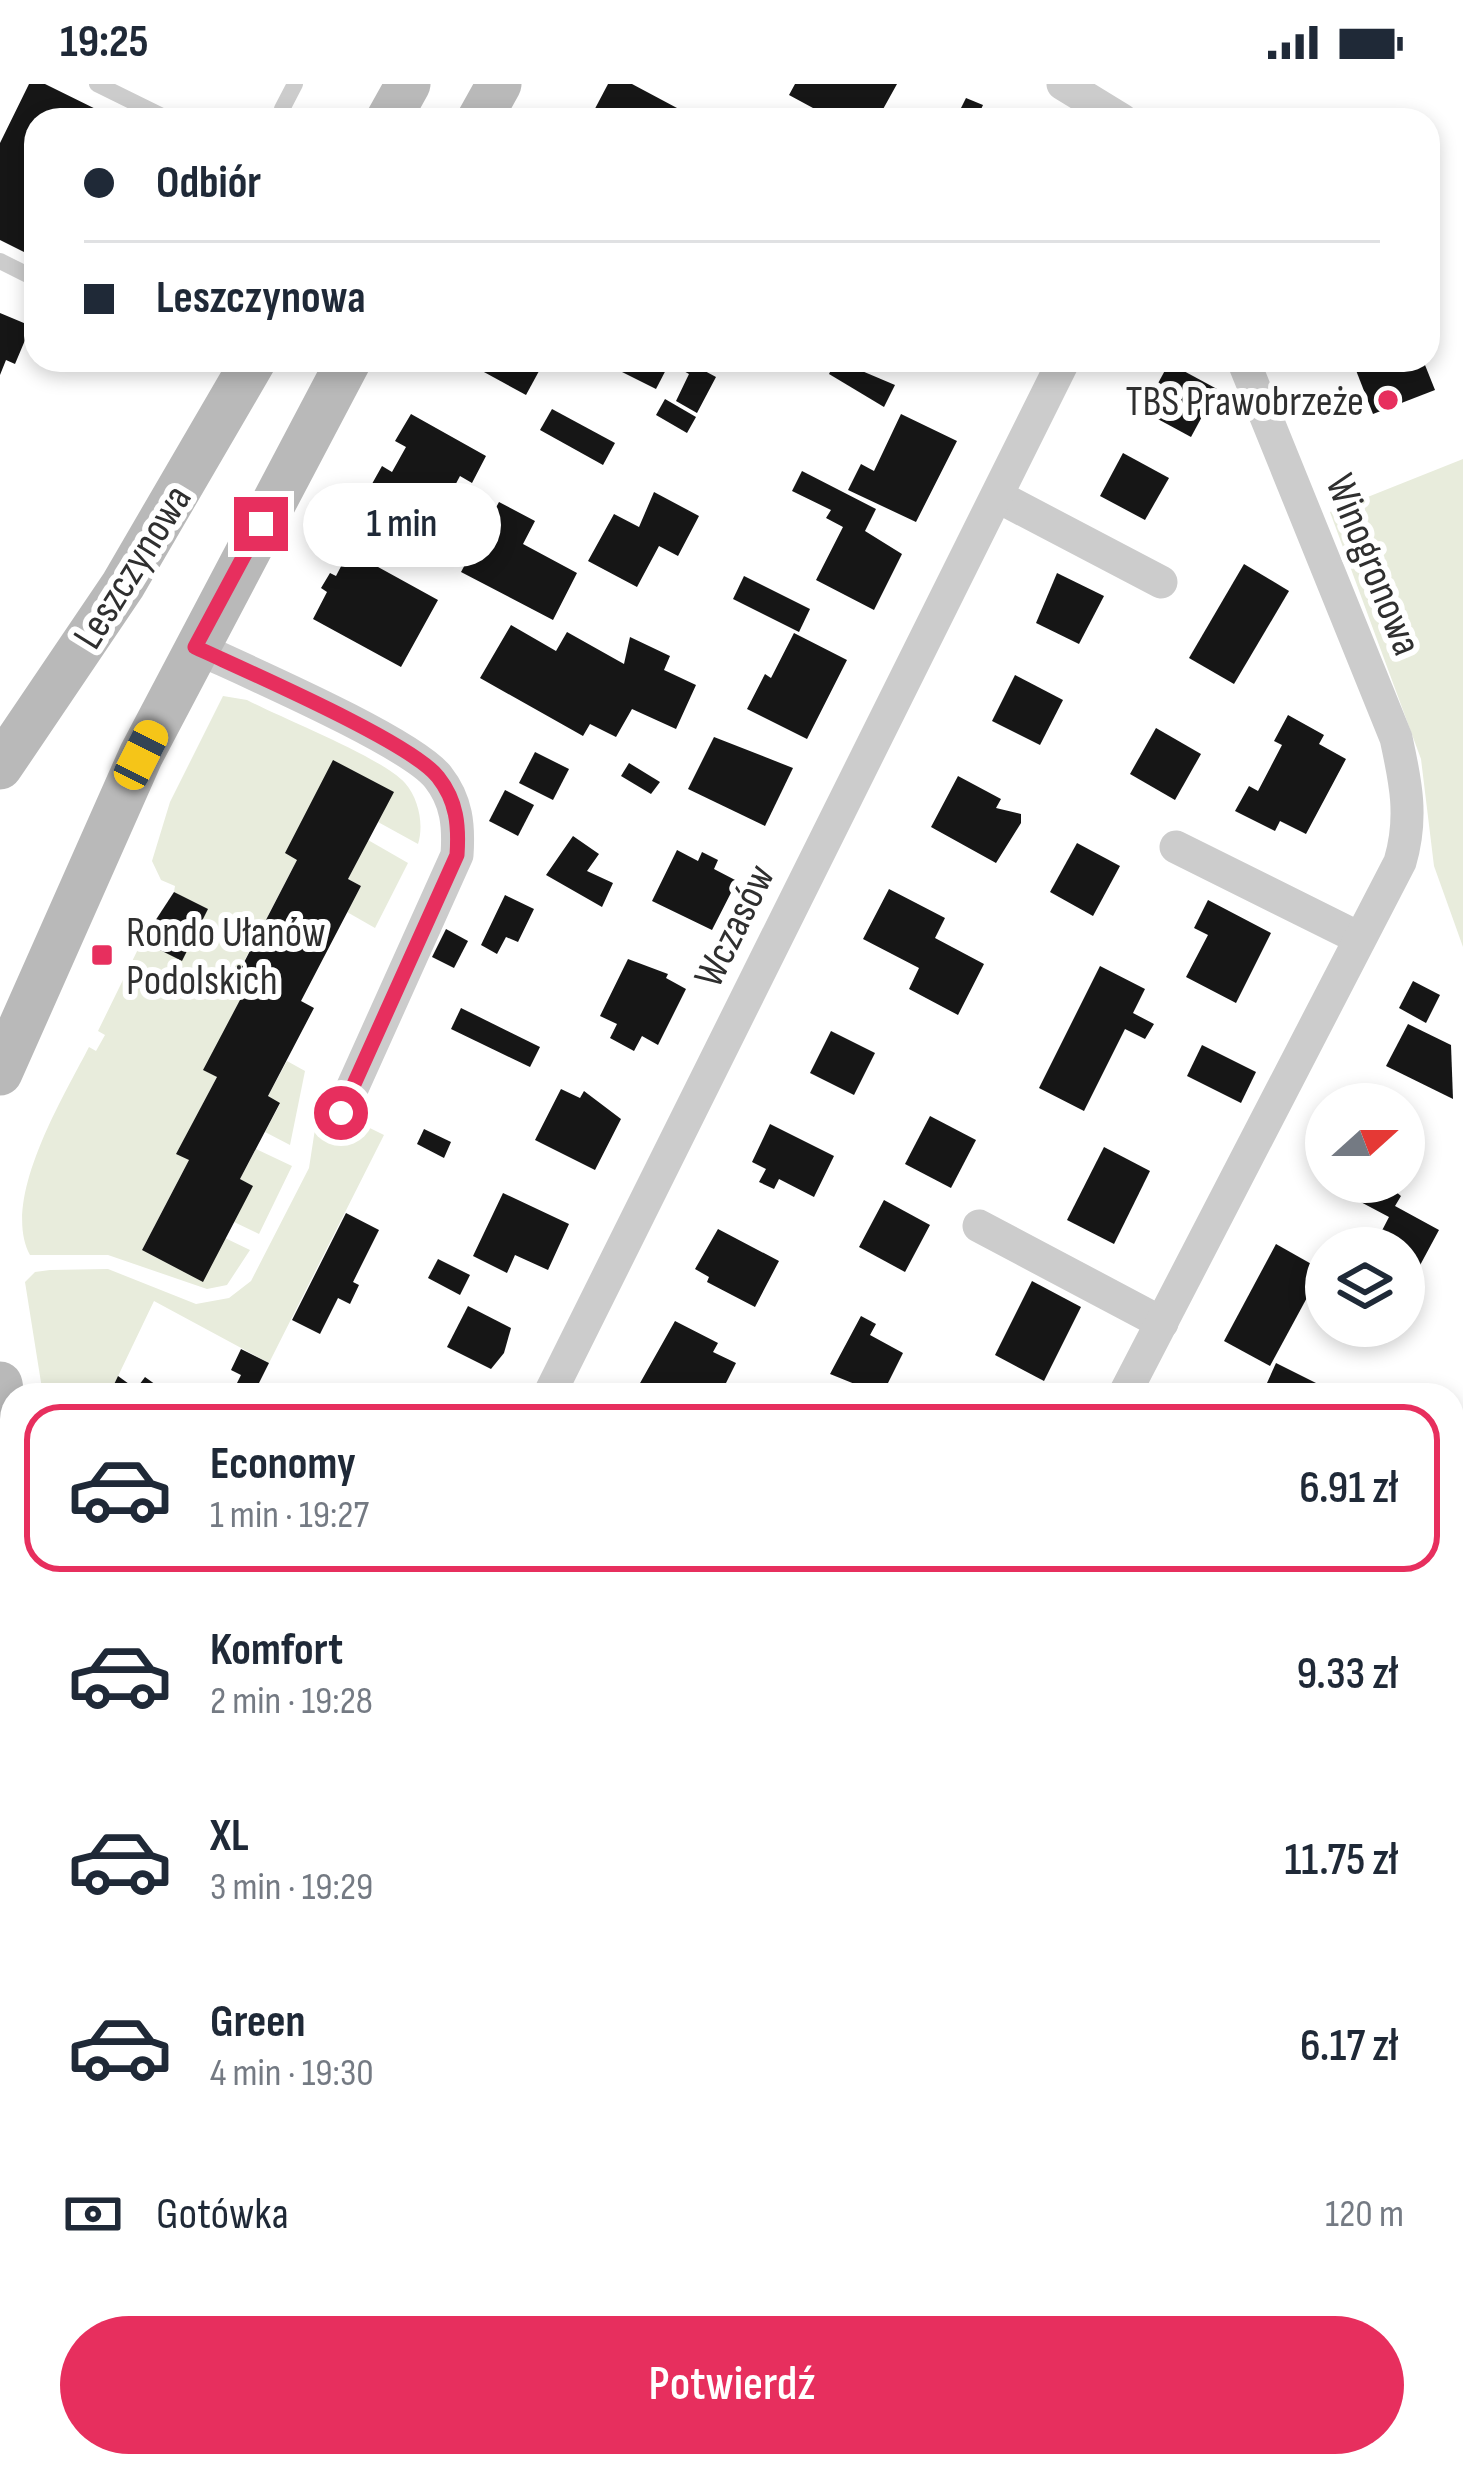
<!DOCTYPE html>
<html lang="pl">
<head>
<meta charset="utf-8">
<style>
  :root { --surface:#fff; --page:#f2f2f3; --text:#1f2937; --muted:#747a83; --line:#e0e1e3; --accent:#e72f5e }
  body { margin:0; font-family:"Sofia Sans Condensed",sans-serif; background:var(--page); color:var(--text); height:100vh; display:flex; flex-direction:column; font-size:45px; white-space:nowrap }
  * { box-sizing:border-box; margin:0 }
  p { font-size:39px; color:var(--muted) }
  .icon { flex:none; width:66px; height:66px; fill:none; stroke:currentColor; stroke-width:2; stroke-linecap:round; stroke-linejoin:round }
  .map { position:relative; flex:1; overflow:hidden }
  .side { position:absolute; left:0px; top:1299px; width:1464px; height:1095px; display:flex; flex-direction:column; background:var(--surface); border-radius:36px 36px 0 0; box-shadow:0 6px 18px #0003 }
  .side>* { flex:none }
  .guide { position:absolute; left:24px; top:24px; width:1416px; height:264px; border-radius:36px; box-shadow:0 6px 18px #0003; display:grid; align-content:center; height:264px; padding:0 60px; background:var(--surface) }
  .needle { width:78px; rotate:69deg }
  .fabs { position:absolute; left:1305px; top:999px; display:grid; gap:24px }
  .fabs a { display:grid; place-items:center; width:120px; height:120px; border-radius:50%; background:var(--surface); box-shadow:0 6px 18px #0003; font-size:60px }
  .end { position:absolute; width:54px; height:54px; margin:-27px; border:15px solid #e72f5e; background:#fff; box-shadow:0 0 0 6px #fff }
  .from { border-radius:50% }
  .bubble { position:absolute; height:84px; border-radius:42px; background:var(--surface); box-shadow:0 6px 18px #0003; font-size:39px; font-weight:600; line-height:84px; text-align:center }
  .car { position:absolute; width:36px; height:72px; margin:-36px -18px; border-radius:15px; box-shadow:0 0 9px 3px #0007; background:linear-gradient(#f5c518 24%,#345 0 40%,#f5c518 0 76%,#345 0 86%,#f5c518 0) }
  .guide b { display:flex; align-items:center; gap:42px; height:114px; font-size:45px }
  .guide b+b { border-top:3px solid var(--line) }
  .guide i { width:30px; height:30px; background:var(--text) }
  ul { padding:21px 0 0; list-style:none }
  li { display:flex; align-items:center; gap:36px; height:168px; margin:0 24px 18px; padding:0 36px; border:6px solid transparent; border-radius:36px }
  li div { flex:1 }
  li b { display:block; font-size:45px }
  li em { font-style:normal; font-weight:600 }
  li.active { border-color:var(--accent) }
  li>.icon { width:108px; height:108px; stroke-width:1.5 }
  .pay { display:flex; align-items:center; gap:30px; height:132px; padding:0 60px; font-size:45px }
  .pay p { margin-inline-start:auto }
  .cta { display:flex; gap:24px; margin-top:auto; padding:24px 60px }
  .cta a { flex:1; height:138px; border-radius:72px; background:var(--accent); color:#fff; font-size:48px; font-weight:600; line-height:138px; text-align:center }
  .status { display:flex; justify-content:space-between; align-items:center; height:84px; padding:0 60px; background:var(--surface); direction:ltr }
  .status svg { height:33px; fill:currentColor }
  .map>svg:first-child { display:block }
  .green { fill:#e8ecdc }
  .building { fill:#161616 }
  .lines { fill:none; stroke-linecap:round; stroke-linejoin:round }
  .lane { stroke:#ccc; stroke-width:16 }
  .street { stroke:#ccc; stroke-width:33 }
  .secondary { stroke:#b9b9b9; stroke-width:45 }
  .tram { stroke:#848484; stroke-width:3 }
  .route { stroke:#e72f5e; stroke-width:15 }
  .poi-dot { fill:#e72f5e; stroke:#fff; stroke-width:4.5 }
  .labels { text-anchor:middle; stroke-width:12; stroke-linejoin:round; paint-order:stroke }
  .poi-label { font-size:42px; fill:#2f2f2f; stroke:#fff; text-anchor:end }
  .street-label { font-size:42px; fill:#2f2f2f; stroke:#fff }
</style>
</head>
<body>
<div class="status"><b>19:25</b><svg viewBox="0 0 49 12"><path d="M0 12V9h3v3zM5 12V6h3v6zM10 12V3h3v9zM15 12V0h3v12zM26 1h20v11H26zM47 4h2v5h-2z"/></svg></div>
<div class="map">
<svg width="1463" height="2393" viewBox="0 0 1463 2393">
  <rect width="100%" height="100%" fill="#fff"/>
  <g class="green">
    <polygon points="1463,375 1463,863 1434,782 1421,675 1330,428"/>
    <path d="M223,612L247,616C281,634 383,674 405,699C419,715 424,741 418,760L378,738L393,708L334,677L297,776L238,889L250,897L204,986L217,993L177,1069L189,1076L142,1166L225,1154L250,1166L227,1201L207,1205L108,1171H30C0,1116 64,1012 89,963L96,967L105,951L98,947L142,857L182,876L207,826L174,808L175,802L161,796L152,777L170,718Z"/>
    <polygon points="368,756 408,779 375,844 347,828 361,802 348,795"/>
    <polygon points="287,977 305,987 290,1061 265,1048 280,1020 268,1012"/>
    <polygon points="319,1019 384,1051 269,1279 154,1217 109,1311 43,1311 25,1198 35,1188 50,1186 108,1185 196,1220 229,1214 251,1197 309,1084"/>
    <polygon points="256,1065 292,1082 259,1150 234,1138 252,1102 240,1095"/>
    <polygon points="1463,1356 1463,1754 1452,1772 1452,1379"/>
    <polygon points="1463,1877 1463,2344 1452,2346 1452,1896"/>
    <polygon points="1193,2382 1404,2382 1399,2393 1187,2393"/>
  </g>
  <g class="building">
    <polygon points="29,0 45,0 118,36 36,36 36,174 0,156 0,59"/>
    <polygon points="608,0 632,0 677,24 671,36 589,36"/>
    <polygon points="795,0 897,0 877,36 806,36 813,24 789,11"/>
    <polygon points="966,14 983,21 976,36 955,36"/>
    <polygon points="0,229 31,242 15,280 6,276 0,291"/>
    <polygon points="462,276 545,276 526,311"/>
    <polygon points="598,276 661,276 669,280 656,305"/>
    <polygon points="685,276 708,278 703,286 716,293 697,329 676,317 689,290 680,285"/>
    <polygon points="836,276 895,301 884,323 829,290"/>
    <polygon points="1352,276 1423,276 1435,306 1373,330"/>
    <polygon points="1169,279 1217,305 1191,353 1143,327"/>
    <polygon points="665,315 696,333 687,349 656,331"/>
    <polygon points="552,325 615,359 603,381 540,346"/>
    <polygon points="411,330 486,372 472,399 460,392 433,443 392,428 391,419 368,407 382,382 392,388 406,363 395,357"/>
    <polygon points="901,330 957,357 916,438 848,406 861,380 874,387"/>
    <polygon points="1123,369 1169,394 1145,436 1100,412"/>
    <polygon points="802,387 876,425 865,447 902,470 874,526 816,496 843,443 826,434 831,426 792,407"/>
    <polygon points="654,408 699,432 678,472 659,462 637,503 588,477 614,430 639,443"/>
    <polygon points="499,418 535,437 523,460 577,489 553,536 461,488"/>
    <polygon points="349,467 438,516 401,583 313,535 327,508 321,504 330,489 336,492"/>
    <polygon points="1244,480 1289,507 1234,600 1189,574"/>
    <polygon points="1057,489 1104,512 1079,560 1036,539"/>
    <polygon points="744,492 810,525 799,548 733,515"/>
    <polygon points="511,541 556,567 567,548 624,580 630,553 670,572 664,586 696,601 676,645 632,625 616,653 590,640 583,652 480,594"/>
    <polygon points="794,549 847,576 807,655 747,625 765,590 771,594"/>
    <polygon points="1015,591 1063,616 1040,661 992,637"/>
    <polygon points="1288,631 1324,651 1319,660 1346,675 1306,750 1280,737 1275,747 1235,727 1249,702 1258,707 1282,661 1274,657"/>
    <polygon points="1156,644 1201,670 1175,716 1130,690"/>
    <polygon points="714,653 793,684 765,742 688,705"/>
    <polygon points="535,668 569,685 553,716 519,699"/>
    <polygon points="333,676 394,708 348,795 361,802 301,917 314,924 268,1012 280,1019 240,1095 253,1102 203,1198 142,1166 189,1076 176,1070 217,993 203,986 250,897 238,890 297,776 285,769"/>
    <polygon points="629,679 660,698 651,710 621,692"/>
    <polygon points="958,692 1001,715 996,724 1021,730 1021,739 996,779 931,743"/>
    <polygon points="505,706 534,721 518,752 489,737"/>
    <polygon points="573,752 599,770 587,787 613,799 602,823 546,791"/>
    <polygon points="1077,759 1120,782 1093,832 1050,808"/>
    <polygon points="677,766 698,777 702,768 718,776 714,785 737,797 712,846 652,817"/>
    <polygon points="889,805 945,834 935,854 984,880 958,931 909,905 919,884 863,855"/>
    <polygon points="174,808 208,825 182,877 142,857"/>
    <polygon points="505,811 534,825 518,858 506,853 497,870 481,861"/>
    <polygon points="1208,816 1271,849 1236,919 1186,893 1208,851 1194,844"/>
    <polygon points="446,845 468,857 454,884 432,873"/>
    <polygon points="628,875 668,890 666,894 686,905 658,961 642,952 634,967 610,954 617,940 600,932"/>
    <polygon points="1100,882 1145,905 1133,929 1154,940 1145,955 1125,945 1084,1027 1039,1004"/>
    <polygon points="1413,897 1440,911 1426,939 1399,924"/>
    <polygon points="461,924 540,963 530,983 451,945"/>
    <polygon points="1408,940 1451,961 1453,1015 1386,982"/>
    <polygon points="831,947 875,969 854,1011 810,989"/>
    <polygon points="1202,961 1256,988 1241,1019 1187,992"/>
    <polygon points="561,1005 580,1014 584,1007 621,1035 595,1086 535,1056"/>
    <polygon points="930,1032 976,1056 951,1104 905,1080"/>
    <polygon points="770,1040 834,1072 814,1113 779,1095 774,1105 759,1098 766,1085 752,1078"/>
    <polygon points="424,1045 451,1058 444,1074 417,1060"/>
    <polygon points="1104,1063 1150,1087 1114,1160 1067,1136"/>
    <polygon points="1364,1098 1384,1098 1401,1112 1395,1122 1439,1146 1418,1185 1404,1178 1404,1164 1374,1162 1389,1133 1355,1115"/>
    <polygon points="503,1109 569,1140 548,1186 515,1171 507,1189 473,1172"/>
    <polygon points="884,1116 930,1141 905,1188 859,1163"/>
    <polygon points="346,1129 379,1146 353,1198 359,1201 350,1220 338,1214 320,1250 292,1236"/>
    <polygon points="718,1145 779,1177 755,1223 707,1198 709,1193 695,1185"/>
    <polygon points="1276,1160 1322,1186 1270,1282 1224,1257"/>
    <polygon points="438,1175 470,1191 460,1211 428,1194"/>
    <polygon points="1032,1197 1081,1223 1044,1297 995,1271"/>
    <polygon points="468,1222 511,1244 504,1269 491,1285 447,1263"/>
    <polygon points="861,1232 876,1240 870,1251 903,1269 882,1311 830,1290"/>
    <polygon points="675,1237 718,1259 713,1268 736,1279 720,1311 696,1302 691,1311 635,1308"/>
    <polygon points="241,1265 269,1279 253,1311 231,1311 241,1291 231,1286"/>
    <polygon points="1276,1279 1326,1304 1322,1311 1290,1311 1267,1299"/>
    <polygon points="118,1292 136,1305 145,1293 170,1311 109,1311"/>
    <polygon points="0,1894 12,1911 12,1980 4,1977 1,1987"/>
    <polygon points="69,2382 190,2382 182,2393 61,2393"/>
    <polygon points="298,2382 353,2382 358,2389 306,2393"/>
    <polygon points="665,2382 693,2382 700,2393 650,2393"/>
  </g>
  <g class="lines">
    <g class="lane">
      <polyline points="97,0 170,36"/>
      <polyline points="282,25 295,0"/>
      <polyline points="0,177 36,195"/>
      <polyline points="1452,1647 1463,1628"/>
      <polyline points="983,2393 990,2382"/>
    </g>
    <g class="street">
      <polyline points="1063,0 1122,36"/>
      <polyline points="997,412 1161,498"/>
      <path d="M195,563C244,586 411,658 438,693C457,717 459,742 457,771L341,1029"/>
      <polyline points="1176,763 1359,854"/>
      <polyline points="979,1142 1162,1239"/>
      <polyline points="549,1311 1064,276"/>
      <path d="M1124,1311L1400,778C1413,734 1406,699 1396,654L1243,276"/>
      <polyline points="0,2320 12,2279"/>
      <polyline points="428,2393 446,2382"/>
    </g>
    <g class="secondary">
      <polyline points="388,36 408,0"/>
      <polyline points="479,36 499,0"/>
      <polyline points="0,683 123,501 254,276"/>
      <polyline points="0,989 141,671 349,276"/>
      <polyline points="0,1300 12,1373"/>
      <polyline points="0,1573 12,1590"/>
      <polyline points="579,2382 587,2393"/>
    </g>
    <g class="tram">
      <polyline points="1452,1811 1463,1792"/>
      <polyline points="1452,1858 1463,1839"/>
      <polyline points="1113,2393 1120,2382"/>
      <polyline points="1140,2393 1147,2382"/>
    </g>
  </g>
  <g class="lines">
    <path class="route" d="M261,440L195,563C244,586 411,658 438,693C457,717 459,742 457,771L341,1029"/>
  </g>
  <g class="poi-dot">
    <circle cx="1388" cy="316" r="12"/>
    <rect x="90" y="859" width="24" height="24" rx="6"/>
  </g>
  <g class="labels">
    <g class="poi-label">
      <text x="1364" y="331">TBS Prawobrzeże</text>
      <text x="126" y="862" text-anchor="start">Rondo Ułanów<tspan x="126" dy="48">Podolskich</tspan></text>
    </g>
    <g class="street-label">
      <text transform="translate(1375 480) rotate(68)" y="15">Winogronowa</text>
      <text transform="translate(131 482) rotate(-58)" y="15">Leszczynowa</text>
      <text transform="translate(733 841) rotate(-64)" y="15">Wczasów</text>
    </g>
  </g>
</svg>
<div class="fabs">
<a><svg class="needle" viewBox="-14 -14 28 28"><path d="M0-13l5 13h-10z" fill="#e53935"/><path d="M0 13l5-13h-10z" fill="#747a83"/></svg></a>
<a><svg class="icon" aria-label="layers" viewBox="0 0 24 24"><path d="M12 4l9 5-9 5-9-5zM3 14l9 5 9-5"/></svg></a>
</div>
<i class="end from" style="left:341px;top:1029px"></i>
<i class="end" style="left:261px;top:440px"></i>
<div class="bubble" style="left:303px;top:399px;width:198px">1 min</div>
<i class="car" style="left:141px;top:671px;rotate:27deg"></i>
<div class="guide">
<b><i class="from"></i>Odbiór</b>
<b><i></i>Leszczynowa</b>
</div>
<section class="side">
<ul>
<li class="active"><svg class="icon" aria-label="car" viewBox="0 0 24 24"><path d="M5 17H2v-5l4-1 3-4h7l3 4 3 1v5h-3M9 17h6M6 11h13"/><circle cx="7" cy="17" r="2"/><circle cx="17" cy="17" r="2"/></svg><div><b>Economy</b><p>1 min · 19:27</p></div><em>6.91 zł</em></li>
<li><svg class="icon" aria-label="car" viewBox="0 0 24 24"><path d="M5 17H2v-5l4-1 3-4h7l3 4 3 1v5h-3M9 17h6M6 11h13"/><circle cx="7" cy="17" r="2"/><circle cx="17" cy="17" r="2"/></svg><div><b>Komfort</b><p>2 min · 19:28</p></div><em>9.33 zł</em></li>
<li><svg class="icon" aria-label="car" viewBox="0 0 24 24"><path d="M5 17H2v-5l4-1 3-4h7l3 4 3 1v5h-3M9 17h6M6 11h13"/><circle cx="7" cy="17" r="2"/><circle cx="17" cy="17" r="2"/></svg><div><b>XL</b><p>3 min · 19:29</p></div><em>11.75 zł</em></li>
<li><svg class="icon" aria-label="car" viewBox="0 0 24 24"><path d="M5 17H2v-5l4-1 3-4h7l3 4 3 1v5h-3M9 17h6M6 11h13"/><circle cx="7" cy="17" r="2"/><circle cx="17" cy="17" r="2"/></svg><div><b>Green</b><p>4 min · 19:30</p></div><em>6.17 zł</em></li>
</ul>
<div class="pay"><svg class="icon" aria-label="cash" viewBox="0 0 24 24"><path d="M3 7h18v10H3z"/><circle cx="12" cy="12" r="2"/></svg>Gotówka<p>120 m</p></div>
<div class="cta"><a>Potwierdź</a></div>
</section>
</div>
</body>
</html>
